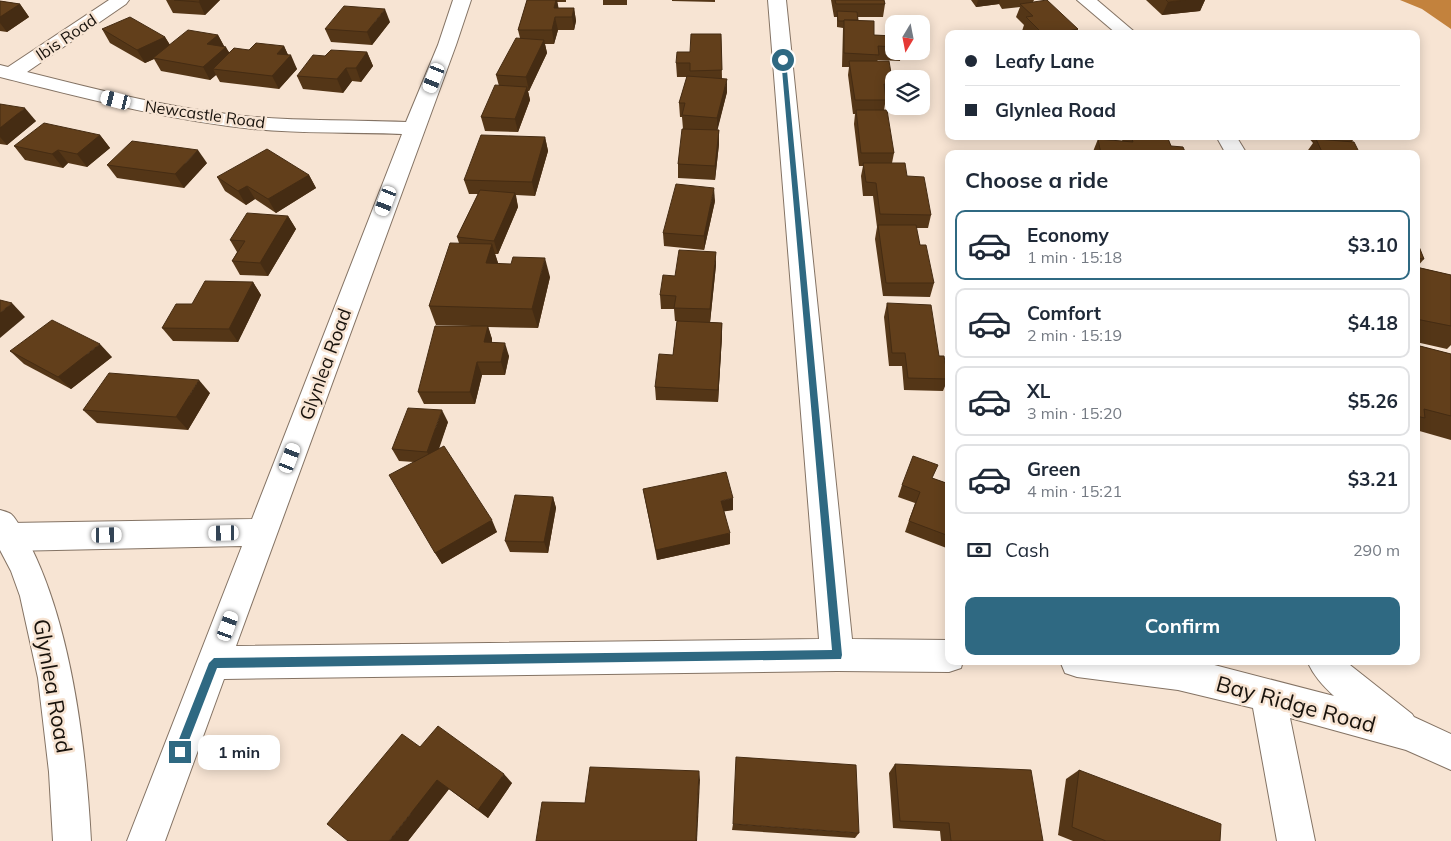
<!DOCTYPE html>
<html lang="en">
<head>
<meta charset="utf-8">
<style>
  :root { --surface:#fff; --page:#f2f2f3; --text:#1f2937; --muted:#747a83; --line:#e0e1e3; --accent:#2f6982 }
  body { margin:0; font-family:Mulish,sans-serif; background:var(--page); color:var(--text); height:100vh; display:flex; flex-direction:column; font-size:19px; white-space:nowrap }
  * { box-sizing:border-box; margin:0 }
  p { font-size:16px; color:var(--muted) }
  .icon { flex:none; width:28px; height:28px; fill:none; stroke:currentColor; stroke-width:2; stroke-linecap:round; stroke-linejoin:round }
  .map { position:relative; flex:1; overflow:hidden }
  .details { position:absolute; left:945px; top:150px; width:475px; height:515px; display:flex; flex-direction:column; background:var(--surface); border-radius:10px; box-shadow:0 2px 12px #0003 }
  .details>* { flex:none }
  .guide { position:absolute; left:945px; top:30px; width:475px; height:110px; border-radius:10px; box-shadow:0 2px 12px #0003; display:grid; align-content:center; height:110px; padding:0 20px; background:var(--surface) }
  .needle { width:32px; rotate:190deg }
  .fabs { position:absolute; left:885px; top:15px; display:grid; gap:10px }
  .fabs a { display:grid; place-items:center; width:45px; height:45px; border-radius:10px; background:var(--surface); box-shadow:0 2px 12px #0003; font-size:25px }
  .end { position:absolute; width:22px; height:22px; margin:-11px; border:6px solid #2f6982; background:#fff; box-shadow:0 0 0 2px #fff }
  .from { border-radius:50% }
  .bubble { position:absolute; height:35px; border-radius:10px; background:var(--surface); box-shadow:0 2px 12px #0003; font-size:16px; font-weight:700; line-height:35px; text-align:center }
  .car { position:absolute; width:15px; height:30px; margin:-15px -8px; border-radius:6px; box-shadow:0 0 4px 1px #0007; background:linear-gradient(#fff 24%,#345 0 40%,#fff 0 76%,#345 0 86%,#fff 0) }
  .guide b { display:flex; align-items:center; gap:18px; height:48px; font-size:19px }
  .guide b+b { border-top:1px solid var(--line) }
  .guide i { width:12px; height:12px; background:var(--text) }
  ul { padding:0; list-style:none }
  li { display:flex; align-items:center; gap:15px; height:70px; margin:0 10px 8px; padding:0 10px; border:2px solid var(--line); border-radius:10px }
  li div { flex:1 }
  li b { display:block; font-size:19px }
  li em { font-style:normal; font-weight:700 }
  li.current { border-color:var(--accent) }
  li>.icon { width:45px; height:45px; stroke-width:1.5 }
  h2 { padding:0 20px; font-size:22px; line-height:60px }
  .pay { display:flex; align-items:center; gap:12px; height:55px; padding:0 20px; font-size:19px }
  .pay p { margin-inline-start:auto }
  .primary-button { display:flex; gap:10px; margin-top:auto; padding:10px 20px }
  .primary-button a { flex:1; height:58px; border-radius:10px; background:var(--accent); color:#fff; font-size:20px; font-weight:700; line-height:58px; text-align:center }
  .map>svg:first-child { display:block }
  .water { fill:#c3823d }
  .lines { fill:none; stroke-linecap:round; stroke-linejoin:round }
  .minor-casing { stroke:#847364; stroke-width:2 }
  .tertiary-casing { stroke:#847364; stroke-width:2 }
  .minor { fill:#fff; fill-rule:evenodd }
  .tertiary { fill:#fff; fill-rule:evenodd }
  .wall { fill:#543617 }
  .shaded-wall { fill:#452c13 }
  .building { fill:#623f1b; stroke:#452c13 }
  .route { fill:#2f6982 }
  .labels { text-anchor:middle; stroke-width:5; stroke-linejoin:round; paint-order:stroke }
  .far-street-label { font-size:16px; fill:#18120c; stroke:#f7e4d3 }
  .street-label { font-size:19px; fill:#18120c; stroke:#f7e4d3 }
  .near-street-label { font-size:22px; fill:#18120c; stroke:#f7e4d3 }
</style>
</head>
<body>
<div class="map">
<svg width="1451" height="841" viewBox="0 0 1451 841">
  <rect width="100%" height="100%" fill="#f7e4d3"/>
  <polygon class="water" points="1400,0 1451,0 1451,29 1422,9"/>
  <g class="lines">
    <g class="minor-casing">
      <g id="minor">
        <path d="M109,0H129L126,4L27,72C102,91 177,110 254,117C304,121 356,120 406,122L438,45L453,0H471L456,45L236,646L819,639L768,0H786L852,639L949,640V661H963L961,668L949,672L837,671L224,679L165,841H127L242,546L10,551L0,547V527L10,523L252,519L402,134C353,132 302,134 253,129C167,120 84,98 0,77V65L8,67Z"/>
        <polygon points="1077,0 1097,0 1137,34 1117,34"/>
        <polygon points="1216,136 1236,136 1247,154 1226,154"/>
        <path d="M1060,661H1199L1334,696C1322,685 1314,676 1307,661H1345L1412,714L1414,717L1451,734V770L1406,750L1290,718L1315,841H1277L1253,708L1178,690L1077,677L1065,673Z"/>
      </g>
    </g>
    <g class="tertiary-casing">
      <path id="tertiary" d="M0,510C3,511 8,512 11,514C18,520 26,538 31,547C72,630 86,748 91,841H53L49,772L38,678L20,596L11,571L0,550Z"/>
    </g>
    <use href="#minor" class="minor"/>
    <use href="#tertiary" class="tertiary"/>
  </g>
  <g class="wall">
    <polygon points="166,0 220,0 205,15 173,13"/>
    <polygon points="527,0 566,0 566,2 557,2 558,8 574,8 576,21 574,30 558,30 554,44 545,44 547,53 529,91 528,91 530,100 518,132 485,131 481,117 499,86 496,75 520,38 518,30"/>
    <rect x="603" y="0" width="24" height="5"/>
    <polygon points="672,0 715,0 715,2 672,1"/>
    <polygon points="831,0 884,0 885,4 883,17 858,17 858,20 874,35 894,36 894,51 901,51 900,61 878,60 877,61 893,85 891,98 886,98 884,110 894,153 892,163 907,176 931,215 928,228 916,228 920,245 934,283 930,297 883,296 875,239 877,227 873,196 863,196 861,176 863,166 859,166 854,124 855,114 853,114 848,75 849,67 842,67 843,28 837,27 837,17 834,17"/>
    <polygon points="971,0 1034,0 1033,2 1078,29 1076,34 1025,34 1022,31 1024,25 1016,17 1020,7 1002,9 999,4 976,7"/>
    <polygon points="1146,0 1205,0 1200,11 1162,15"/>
    <polygon points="0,1 20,4 29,17 7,32 0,31"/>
    <polygon points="390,22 372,45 331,42 325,29"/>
    <polygon points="102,29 165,37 170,45 218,35 224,46 229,52 284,46 288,55 297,69 279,89 220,82 216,75 210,80 161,71 154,59 145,63 110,43"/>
    <polygon points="721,34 722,78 727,92 717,130 719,130 719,144 715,180 678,178 678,164 683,129 682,117 680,117 679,103 687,77 677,77 676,63 690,52"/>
    <polygon points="367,52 373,66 361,82 352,81 343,93 303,89 297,76 325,56"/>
    <polygon points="0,104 36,121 7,145 0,144"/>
    <polygon points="100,135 110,148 87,167 68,163 63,168 25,160 14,146"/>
    <polygon points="1124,136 1167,136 1171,146 1186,154 1092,154 1098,139 1122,141"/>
    <polygon points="1307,136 1369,136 1369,137 1354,138 1352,142 1360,154 1307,154 1306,153 1313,143"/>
    <polygon points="545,137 548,151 535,196 516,195 518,207 498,254 495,254 498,263 550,277 538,328 488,327 492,339 492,342 509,356 505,375 482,375 475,404 424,404 418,392 472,326 436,325 429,306 459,243 457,237 478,194 469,194 464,180"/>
    <polygon points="207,163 184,188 117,178 107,165"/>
    <polygon points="309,175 316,188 276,213 255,199 246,205 225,191 217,177"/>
    <polygon points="715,201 704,250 664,246 663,233"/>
    <polygon points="288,216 296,229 268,276 240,275 232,261 237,252 230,240"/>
    <polygon points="1416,239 1424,259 1417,267 1451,275 1451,345 1447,349 1416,342"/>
    <polygon points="716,265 710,322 722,323 722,336 718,402 656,400 655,387 673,355 677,321 675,321 674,309 661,309 660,295 675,276"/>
    <polygon points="253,282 261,295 238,342 173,341 162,328 192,304"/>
    <polygon points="887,303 948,379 943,391 904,390 902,366 889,366 884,317"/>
    <polygon points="1416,345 1451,354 1451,440 1416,430"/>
    <polygon points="10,351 112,357 71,389 24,364"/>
    <polygon points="210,393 188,430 97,423 83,410"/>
    <polygon points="448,422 438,449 497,532 442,564 435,553 414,462 399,461 392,449"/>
    <polygon points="932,478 949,484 949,549 905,532 915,503 898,497 902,485"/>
    <polygon points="643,489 733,510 724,511 730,544 657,560"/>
    <polygon points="553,497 556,508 548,553 510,552 505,541"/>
    <polygon points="420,747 512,783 488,818 449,789 408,841"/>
    <polygon points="895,764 1043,841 941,841 940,831 893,828 889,773"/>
    <polygon points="1079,770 1220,841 1073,841 1058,835 1066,779"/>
    <polygon points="733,824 859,833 855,838 732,830"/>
  </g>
  <g class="shaded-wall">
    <polygon points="200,0 220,0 205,15 199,2"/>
    <polygon points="556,0 557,0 559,10 554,8"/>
    <polygon points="978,0 1000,0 999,4 976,7"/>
    <polygon points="1186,0 1205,0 1200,11 1162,15 1168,2"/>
    <polygon points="20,4 29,17 7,32 0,23 0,17"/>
    <polygon points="574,8 576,21 574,30 572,17"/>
    <polygon points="385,9 390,22 372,45 367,32"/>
    <polygon points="555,17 558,30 554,44 552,30"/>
    <polygon points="1078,29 1076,34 1050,34"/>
    <polygon points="218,35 225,48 226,47 233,60 213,69 216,75 210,80 203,67 207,44"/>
    <polygon points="165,37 173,50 153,58 154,59 145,63 137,50"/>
    <polygon points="544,40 547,53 529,91 526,77"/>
    <polygon points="284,46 289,57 291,55 297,69 279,89 272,76 277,54"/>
    <polygon points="367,52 373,66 361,82 356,68"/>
    <polygon points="346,68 352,81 343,93 337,79"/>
    <polygon points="727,79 727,92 717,132 717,118"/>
    <polygon points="527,87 530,100 518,132 515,119"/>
    <polygon points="25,108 36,121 7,145 0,137 0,128"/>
    <polygon points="719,130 719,144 715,180 715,166"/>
    <polygon points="100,135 110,148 87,167 77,154"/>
    <polygon points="545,137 548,151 535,196 532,182"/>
    <polygon points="58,150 68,163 63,168 52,154"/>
    <polygon points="198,150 207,163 184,188 175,174"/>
    <polygon points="309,175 316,188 276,213 268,199"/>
    <polygon points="247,186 255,199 246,205 238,191"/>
    <polygon points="714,188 715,201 704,250 704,236"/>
    <polygon points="515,193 518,207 498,254 494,241"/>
    <polygon points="288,216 296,229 268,276 260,263"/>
    <polygon points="492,244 498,263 492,282 486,263"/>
    <polygon points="716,252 716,265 710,323 710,309"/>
    <polygon points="545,258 550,277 538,328 532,309"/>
    <polygon points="253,282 261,295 238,342 229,329"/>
    <polygon points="12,303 25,317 0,338 0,313"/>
    <polygon points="722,323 722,336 718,402 718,390"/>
    <polygon points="488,326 492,339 489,355 484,342"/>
    <polygon points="505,343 509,356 505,375 501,362"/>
    <polygon points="100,344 112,357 71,389 58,377"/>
    <polygon points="477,362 482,375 475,404 470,392"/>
    <polygon points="199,380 210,393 188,430 176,417"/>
    <polygon points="442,410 448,422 434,464 427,452"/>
    <polygon points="553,497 556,508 548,553 544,542"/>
    <polygon points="733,498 733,510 721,512 721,501"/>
    <polygon points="492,520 497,532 442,564 435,553"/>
    <polygon points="730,533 730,544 657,560 656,550"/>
    <polygon points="699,771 700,780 697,841 696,841"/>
    <polygon points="504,774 512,783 488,818 478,810"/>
    <polygon points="437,780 449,789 408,841 389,841"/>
  </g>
  <g class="building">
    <polygon points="174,0 200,0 199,2"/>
    <polygon points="527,0 556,0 554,8 574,8 572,17 555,17 552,30 518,30"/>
    <polygon points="835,0 884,0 885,4 836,4"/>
    <polygon points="1047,0 1078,29 1050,34 1043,34 1026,17 1033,16 1020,4"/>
    <polygon points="1166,0 1186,0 1168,2"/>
    <polygon points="0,1 20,4 0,17"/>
    <polygon points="344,6 385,9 367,32 325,29"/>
    <polygon points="837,11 857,12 858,20 844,20 844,21 838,21"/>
    <polygon points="130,17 165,37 137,50 102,29"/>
    <polygon points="844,20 874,21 874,35 894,36 894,47 878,46 879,55 844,53"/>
    <polygon points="188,30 218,35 207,44 226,47 203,67 153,58"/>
    <polygon points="691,34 721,34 722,70 690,71 690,63 676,63 677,52 690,52"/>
    <polygon points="516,38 544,40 526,77 496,75"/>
    <polygon points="256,43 284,46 277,54 291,55 272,76 213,69 234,48 249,50"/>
    <polygon points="331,50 367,52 356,68 346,68 337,79 297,76 313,55 325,56"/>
    <polygon points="849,61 889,61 893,85 884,84 886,100 855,100"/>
    <polygon points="687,76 727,79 717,118 682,115 685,103 679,103"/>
    <polygon points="495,85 527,87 515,119 481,117"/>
    <polygon points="0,104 25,108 0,128"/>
    <polygon points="856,110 887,110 894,153 861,153"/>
    <polygon points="44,123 100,135 77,154 58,150 52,154 14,146"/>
    <polygon points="682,129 719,130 715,166 678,164"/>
    <polygon points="481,135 545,137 532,182 464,180"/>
    <polygon points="1131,136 1167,136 1171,146 1183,147 1186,154 1101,154 1098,139 1133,142"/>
    <polygon points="1316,139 1354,142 1360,154 1323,154"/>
    <polygon points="132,141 198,150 175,174 107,165"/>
    <polygon points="267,149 309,175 268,199 247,186 238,191 217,177"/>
    <polygon points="863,163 905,163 907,176 924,177 931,215 880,214 876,183 866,182"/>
    <polygon points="676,184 714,188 704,236 663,233"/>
    <polygon points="480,190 515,193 494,241 457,237"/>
    <polygon points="247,213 288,216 260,263 232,261 245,241 230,240"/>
    <polygon points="878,225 916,225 920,245 926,245 934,283 886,283"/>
    <polygon points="1416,239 1424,259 1416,258"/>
    <polygon points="450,243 492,244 486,263 511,264 513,257 545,258 532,309 429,306"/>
    <polygon points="679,250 716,252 710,309 674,308 676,296 660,295 663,275 675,276"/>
    <polygon points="1416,267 1451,275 1451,326 1416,319"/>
    <polygon points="205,281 253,282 229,329 162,328 176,304 192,304"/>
    <polygon points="0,300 12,303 0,313"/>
    <polygon points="887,303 931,305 939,356 944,356 948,379 908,378 905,353 892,353"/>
    <polygon points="52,320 100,344 58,377 10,351"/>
    <polygon points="677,321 722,323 718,390 655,387 659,354 673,355"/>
    <polygon points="435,326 488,326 484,342 505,343 501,362 477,362 470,392 418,392"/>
    <polygon points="1416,345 1451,354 1451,416 1424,409 1425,418 1416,416"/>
    <polygon points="109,373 199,380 176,417 83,410"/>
    <polygon points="408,408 442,410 427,452 392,449"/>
    <polygon points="444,446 492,520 435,553 389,475"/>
    <polygon points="913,456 938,465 932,478 949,484 949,536 909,521 920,492 902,485"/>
    <polygon points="726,472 733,498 721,501 730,533 656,550 643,489"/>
    <polygon points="515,495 553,497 544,542 505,541"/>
    <polygon points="438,726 504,774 478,810 437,780 389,841 348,841 327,824 402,734 420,747"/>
    <polygon points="736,757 856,765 859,833 733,824"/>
    <polygon points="895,764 1031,770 1043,841 951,841 949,823 900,821"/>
    <polygon points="590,767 699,771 696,841 536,841 542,802 585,803"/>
    <polygon points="1079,770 1221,824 1220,841 1106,841 1072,827"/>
  </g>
  <polygon class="route" points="781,58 786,60 842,655 841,659 217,668 183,756 180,757 176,756 174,752 209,663 214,658 832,650"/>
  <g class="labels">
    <g class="far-street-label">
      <text transform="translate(66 37) rotate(-34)" y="6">Ibis Road</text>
      <text transform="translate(205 114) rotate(8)" y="6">Newcastle Road</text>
    </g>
    <g class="street-label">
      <text transform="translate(325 364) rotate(-70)" y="7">Glynlea Road</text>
    </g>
    <g class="near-street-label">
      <text transform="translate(53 686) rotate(80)" y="8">Glynlea Road</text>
      <text transform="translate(1296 704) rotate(15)" y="8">Bay Ridge Road</text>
    </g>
  </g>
</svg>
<div class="fabs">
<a><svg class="needle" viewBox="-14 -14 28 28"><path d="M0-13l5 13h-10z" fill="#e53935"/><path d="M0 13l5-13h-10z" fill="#747a83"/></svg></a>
<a><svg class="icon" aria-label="layers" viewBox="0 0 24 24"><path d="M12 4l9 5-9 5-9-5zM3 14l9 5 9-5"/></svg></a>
</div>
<i class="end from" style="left:783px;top:60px"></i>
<i class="end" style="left:180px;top:752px"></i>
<div class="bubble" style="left:198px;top:735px;width:82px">1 min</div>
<i class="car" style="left:434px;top:78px;rotate:202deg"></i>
<i class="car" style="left:116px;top:100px;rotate:284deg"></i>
<i class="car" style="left:386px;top:201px;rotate:201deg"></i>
<i class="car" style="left:290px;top:458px;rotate:21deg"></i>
<i class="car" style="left:224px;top:533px;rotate:269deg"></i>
<i class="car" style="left:107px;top:535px;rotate:89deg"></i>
<i class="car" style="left:228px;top:626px;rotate:20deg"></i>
<div class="guide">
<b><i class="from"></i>Leafy Lane</b>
<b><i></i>Glynlea Road</b>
</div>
<section class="details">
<h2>Choose a ride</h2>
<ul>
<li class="current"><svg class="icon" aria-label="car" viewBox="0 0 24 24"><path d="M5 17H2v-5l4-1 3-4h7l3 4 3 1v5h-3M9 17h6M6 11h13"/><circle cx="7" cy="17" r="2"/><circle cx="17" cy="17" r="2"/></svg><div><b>Economy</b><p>1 min · 15:18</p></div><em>$3.10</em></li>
<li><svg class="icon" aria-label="car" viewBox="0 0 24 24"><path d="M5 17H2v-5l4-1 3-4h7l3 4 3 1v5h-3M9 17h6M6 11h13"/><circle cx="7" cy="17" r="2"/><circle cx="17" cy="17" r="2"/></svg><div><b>Comfort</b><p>2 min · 15:19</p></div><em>$4.18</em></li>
<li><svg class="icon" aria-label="car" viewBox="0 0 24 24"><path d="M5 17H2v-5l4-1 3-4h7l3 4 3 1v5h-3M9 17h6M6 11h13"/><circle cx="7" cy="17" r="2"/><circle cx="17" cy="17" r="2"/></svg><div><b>XL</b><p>3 min · 15:20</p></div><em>$5.26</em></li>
<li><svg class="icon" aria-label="car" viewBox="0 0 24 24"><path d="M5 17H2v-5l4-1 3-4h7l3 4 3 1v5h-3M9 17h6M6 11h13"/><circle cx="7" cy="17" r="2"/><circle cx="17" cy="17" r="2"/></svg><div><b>Green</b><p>4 min · 15:21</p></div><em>$3.21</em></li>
</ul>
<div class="pay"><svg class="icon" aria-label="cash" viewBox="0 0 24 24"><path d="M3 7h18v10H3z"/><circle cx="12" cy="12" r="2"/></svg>Cash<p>290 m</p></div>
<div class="primary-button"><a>Confirm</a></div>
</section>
</div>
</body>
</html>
